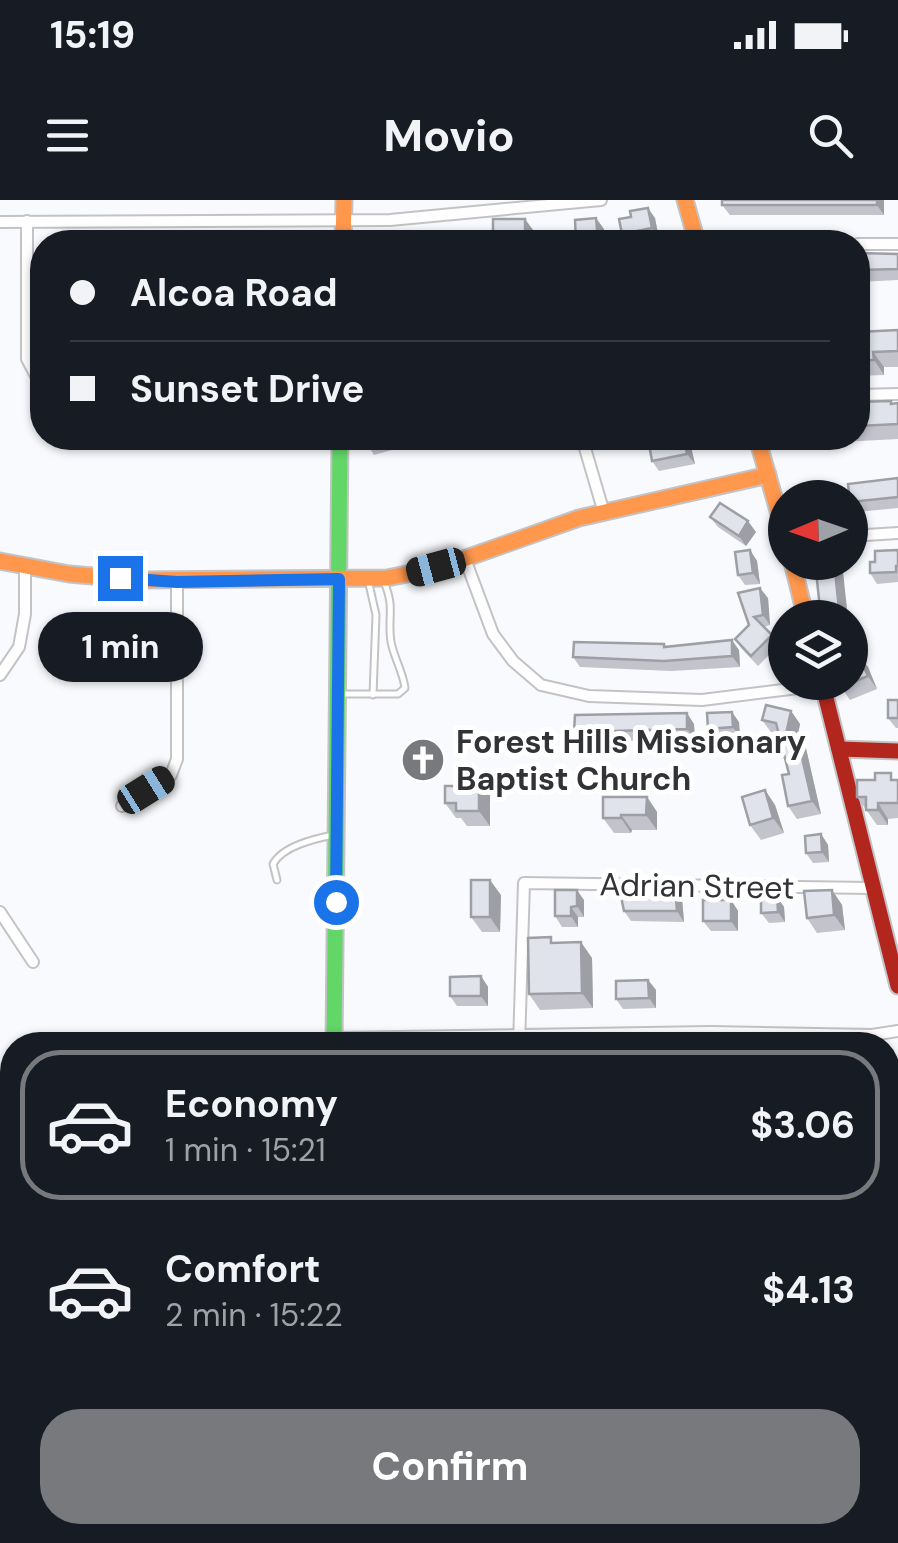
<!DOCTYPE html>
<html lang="en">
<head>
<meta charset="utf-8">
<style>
  :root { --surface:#171b24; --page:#242831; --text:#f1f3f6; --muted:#9ea1a6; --line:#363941; --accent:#78797c }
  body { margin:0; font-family:"DM Sans",sans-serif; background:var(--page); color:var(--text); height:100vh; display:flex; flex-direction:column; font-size:38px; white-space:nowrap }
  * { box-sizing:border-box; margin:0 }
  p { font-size:32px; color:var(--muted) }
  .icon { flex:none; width:55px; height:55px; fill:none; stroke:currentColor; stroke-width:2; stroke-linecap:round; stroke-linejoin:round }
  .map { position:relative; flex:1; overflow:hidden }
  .sheet { position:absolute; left:0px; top:832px; width:900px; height:512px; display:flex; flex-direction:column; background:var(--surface); border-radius:40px 40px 0 0; box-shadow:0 2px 8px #0004 }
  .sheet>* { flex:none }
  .top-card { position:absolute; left:30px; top:30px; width:840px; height:220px; border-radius:40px; box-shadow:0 2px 8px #0004; display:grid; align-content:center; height:220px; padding:0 40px; background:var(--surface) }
  .needle { width:65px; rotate:268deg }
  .controls { position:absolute; left:768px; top:280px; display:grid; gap:20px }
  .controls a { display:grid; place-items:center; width:100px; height:100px; border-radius:50%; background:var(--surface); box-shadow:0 2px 8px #0004; font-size:50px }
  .end { position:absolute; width:45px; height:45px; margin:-22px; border:12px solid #1a73e8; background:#fff; box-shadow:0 0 0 5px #fff }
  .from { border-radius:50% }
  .bubble { position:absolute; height:70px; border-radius:35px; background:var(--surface); box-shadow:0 2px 8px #0004; font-size:32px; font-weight:700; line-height:70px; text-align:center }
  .car { position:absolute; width:30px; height:60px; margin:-30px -15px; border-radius:12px; box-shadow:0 0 8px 2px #0007; background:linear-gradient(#222 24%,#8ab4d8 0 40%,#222 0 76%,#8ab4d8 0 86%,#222 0) }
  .top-card b { display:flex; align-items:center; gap:35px; height:95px; font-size:38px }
  .top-card b+b { border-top:2px solid var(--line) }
  .top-card i { width:25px; height:25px; background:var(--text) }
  ul { padding:18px 0 0; list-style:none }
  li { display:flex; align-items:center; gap:30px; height:150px; margin:0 20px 15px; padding:0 20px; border:5px solid transparent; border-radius:40px }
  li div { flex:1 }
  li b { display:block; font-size:38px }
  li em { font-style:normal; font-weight:700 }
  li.active { border-color:var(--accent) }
  li>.icon { width:90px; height:90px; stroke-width:1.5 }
  .primary-button { display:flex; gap:20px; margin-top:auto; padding:20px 40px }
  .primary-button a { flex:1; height:115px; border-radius:40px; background:var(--accent); color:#fff; font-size:40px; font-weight:700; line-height:115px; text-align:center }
  .status { display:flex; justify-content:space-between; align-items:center; height:70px; padding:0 50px; background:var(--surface); direction:ltr }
  .status svg { height:28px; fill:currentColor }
  header { display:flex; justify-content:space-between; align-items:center; height:130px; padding:0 40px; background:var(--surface); font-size:45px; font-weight:700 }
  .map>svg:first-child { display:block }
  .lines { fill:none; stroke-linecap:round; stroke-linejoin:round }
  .lane-casing { stroke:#c3c3c5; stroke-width:9 }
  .street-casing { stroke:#c3c3c5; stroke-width:14 }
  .fast-casing { stroke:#c3c3c5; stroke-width:19 }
  .slow-casing { stroke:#c3c3c5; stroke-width:19 }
  .jam-casing { stroke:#c3c3c5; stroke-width:19 }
  .lane { stroke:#fefeff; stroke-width:5 }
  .street { stroke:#fefeff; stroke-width:10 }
  .fast { stroke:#63d668; stroke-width:15 }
  .slow { stroke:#ff974d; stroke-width:15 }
  .jam { stroke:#b3261e; stroke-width:15 }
  .wall { fill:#c2c3cb }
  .shaded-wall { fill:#9e9fa5 }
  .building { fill:#e1e3ec; stroke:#9e9fa5; stroke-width:2.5 }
  .route { stroke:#1a73e8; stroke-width:12 }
  .labels { text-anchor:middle; stroke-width:10; stroke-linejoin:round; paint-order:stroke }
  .poi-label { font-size:32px; font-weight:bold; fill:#323336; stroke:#fff; text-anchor:start }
  .street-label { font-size:32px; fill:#323336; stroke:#fff }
</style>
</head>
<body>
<div class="status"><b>15:19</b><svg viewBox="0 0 49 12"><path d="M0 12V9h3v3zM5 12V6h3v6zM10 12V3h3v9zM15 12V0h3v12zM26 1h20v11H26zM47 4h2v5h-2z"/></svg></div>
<header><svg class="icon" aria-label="menu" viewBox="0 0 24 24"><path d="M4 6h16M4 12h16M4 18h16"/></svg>Movio<svg class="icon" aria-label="search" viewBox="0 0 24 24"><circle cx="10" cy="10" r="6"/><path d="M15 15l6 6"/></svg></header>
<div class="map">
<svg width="898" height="1343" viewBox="0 0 898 1343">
  <rect width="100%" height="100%" fill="#f9fafd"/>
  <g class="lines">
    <g class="lane-casing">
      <g id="lane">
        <polyline points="369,384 376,415 373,495"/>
        <path d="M341,494H398L405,488C403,472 394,458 391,442C387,414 396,410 383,379"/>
        <path d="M277,680L273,664C283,646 314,639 333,635"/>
        <polyline points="0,1279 5,1279 12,1291"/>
        <polyline points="108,1332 109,1343"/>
        <polyline points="17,1340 109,1338"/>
      </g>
    </g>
    <g class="street-casing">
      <g id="street">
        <polyline points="27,21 27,159 42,187"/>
        <polyline points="0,22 390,20 601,0"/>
        <polyline points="858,44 898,44"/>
        <polyline points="858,195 898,194"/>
        <polyline points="582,238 604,313"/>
        <polyline points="850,336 898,333"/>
        <polyline points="465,359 493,434 513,461 541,485 589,496 702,500 823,485"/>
        <polyline points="0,475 19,447 25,414 25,368"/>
        <polyline points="122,606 171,575 177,559 177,381"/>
        <polyline points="0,712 33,762"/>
        <polyline points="334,838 710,832 872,835 898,831"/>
        <polyline points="519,845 524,683 871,688"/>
        <polyline points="888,1017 898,1015"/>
        <polyline points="888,1158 898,1158"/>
        <polyline points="498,1343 499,1343"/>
        <polyline points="695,1343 695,1332"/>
      </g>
    </g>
    <g class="fast-casing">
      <polyline id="fast" points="334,845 340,238"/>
    </g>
    <g class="slow-casing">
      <g id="slow">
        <polyline points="685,0 697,42"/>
        <polyline points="343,42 344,0"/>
        <polyline points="757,238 785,335"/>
        <polyline points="0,361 69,374 139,380 387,378 441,367 579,318 768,275"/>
        <polyline points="792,362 806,418"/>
      </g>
    </g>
    <g class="jam-casing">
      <g id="jam">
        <polyline points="822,482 898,786"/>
        <polyline points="839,549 898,551"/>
        <polyline points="323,1343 324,1332"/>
      </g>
    </g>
    <use href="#lane" class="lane"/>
    <use href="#street" class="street"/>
    <use href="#fast" class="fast"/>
    <use href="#slow" class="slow"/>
    <use href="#jam" class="jam"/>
  </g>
  <g class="wall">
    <polygon points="884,0 884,15 730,15 722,5"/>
    <polygon points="655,18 659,39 638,42 628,42 622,34"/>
    <polygon points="604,29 604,42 577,42 576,41"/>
    <polygon points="858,53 898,54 898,80 858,82"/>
    <polygon points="898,130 898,167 884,167 884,175 858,176 858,132"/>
    <polygon points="858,202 898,204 898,239 822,243 819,240 785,240 783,238 858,238"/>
    <polygon points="365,238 426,238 427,240 374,255 367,244"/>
    <polygon points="684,238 691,247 695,264 659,271 652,261"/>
    <polygon points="698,238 724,238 724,240 703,244"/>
    <polygon points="898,278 898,308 857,312 850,303"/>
    <polygon points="710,317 756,332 746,346 718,327"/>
    <polygon points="750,350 757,361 760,384 745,385 738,375"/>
    <polygon points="898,350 898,382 877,384 870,373 875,362"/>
    <polygon points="768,398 770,425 764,427 779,445 758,466 742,449 735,439 749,425"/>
    <polygon points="850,431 852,434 856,455 868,467 877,489 850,500 841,487 850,482"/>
    <polygon points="664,444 665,447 739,450 740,467 671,471 580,467 573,457"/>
    <polygon points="898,500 898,528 896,528 888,518"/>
    <polygon points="791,511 800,524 798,534 805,544 821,614 797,619 788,606 789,574 779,534 771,532 762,520"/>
    <polygon points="739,522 740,538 715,539 708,529"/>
    <polygon points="694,524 695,539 582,542 574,532"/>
    <polygon points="479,577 490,593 490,626 467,626 461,618 456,618 445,603"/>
    <polygon points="895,580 898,580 898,618 888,619 888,625 877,625 857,597"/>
    <polygon points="765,590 775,605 784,633 761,640 750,625"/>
    <polygon points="647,597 657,612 657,630 632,630 631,633 614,633 603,618"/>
    <polygon points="821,634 828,645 829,662 813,663 806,653"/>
    <polygon points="832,690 842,705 845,730 817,733 807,718"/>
    <polygon points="501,695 500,732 482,732 471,717"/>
    <polygon points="777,697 784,707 785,722 769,723 761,713"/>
    <polygon points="682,698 684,722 631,721 624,711"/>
    <polygon points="584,700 584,717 578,717 578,727 562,727 555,716"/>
    <polygon points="731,700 738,711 738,731 711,731 703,721"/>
    <polygon points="555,743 592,758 593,808 540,810 529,794"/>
    <polygon points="481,776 488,787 488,806 457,806 450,796"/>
    <polygon points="648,780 656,790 656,808 623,809 616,799"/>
    <rect x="0" y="1164" width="12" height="53"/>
  </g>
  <g class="shaded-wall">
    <polygon points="877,0 884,0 884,15 877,5"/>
    <polygon points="648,8 655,18 659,39 652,28"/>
    <polygon points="596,18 604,29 604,42 600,42 598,40"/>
    <polygon points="525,19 536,34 536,42 525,42"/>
    <polygon points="873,152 884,167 884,175 874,160"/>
    <polygon points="684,238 691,247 695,264 687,254"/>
    <polygon points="826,283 833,293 833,298 827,298"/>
    <polygon points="748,321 756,332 746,346 739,336"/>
    <polygon points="750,350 757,361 760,384 753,373"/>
    <polygon points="834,362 842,362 848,418 840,418"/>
    <polygon points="760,388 768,398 770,425 763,415"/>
    <polygon points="850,431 852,434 859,471 850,459"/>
    <polygon points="732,440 739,450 740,467 732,456"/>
    <polygon points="858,454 868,467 877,489 868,476"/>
    <polygon points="791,511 800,524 798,534 805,544 821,614 812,601 786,534"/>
    <polygon points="732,512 739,522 740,538 733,527"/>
    <polygon points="687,513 694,524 695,539 687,529"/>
    <polygon points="479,577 490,593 490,626 479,611"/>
    <polygon points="765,590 775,605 784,633 773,618"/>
    <polygon points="647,597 657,612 657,630 646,615"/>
    <polygon points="878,603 888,619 888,625 878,610"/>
    <polygon points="621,615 632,630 631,633 621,618"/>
    <polygon points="821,634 828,645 829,662 822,652"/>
    <polygon points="490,680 501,695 500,732 490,717"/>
    <polygon points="675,688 682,698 684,722 677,711"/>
    <polygon points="577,690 584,700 584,717 577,706"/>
    <polygon points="832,690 842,705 845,730 834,715"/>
    <polygon points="777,697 784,707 785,722 778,712"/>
    <polygon points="731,700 738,711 738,731 731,721"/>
    <polygon points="571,707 578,717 578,727 571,716"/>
    <polygon points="581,742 592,758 593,808 582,793"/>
    <polygon points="481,776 488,787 488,806 481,796"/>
    <polygon points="648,780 656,790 656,808 649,798"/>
    <polygon points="8,1184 12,1190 12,1208 8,1202"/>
  </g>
  <g class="building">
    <rect x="722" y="0" width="155" height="5"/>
    <polygon points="648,8 652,28 622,34 619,19 631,17 630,11"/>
    <polygon points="596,18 598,40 576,41 575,20"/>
    <rect x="493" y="19" width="32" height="23"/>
    <polygon points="858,53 898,54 898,69 858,70"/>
    <polygon points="898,130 898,151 873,152 874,160 858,160 858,132"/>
    <polygon points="891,201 891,204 898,203 898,224 858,226 858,202"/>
    <polygon points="365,238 392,238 367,244"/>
    <polygon points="684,238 687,254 652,261 649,244"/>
    <polygon points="898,278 898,297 850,302 848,284"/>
    <polygon points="826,283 827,298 809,298 808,284"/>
    <polygon points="720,303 748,321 739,336 710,317"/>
    <polygon points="750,350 753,373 738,375 735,352"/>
    <polygon points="898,350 898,366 896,366 896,372 870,373 870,362 875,362 875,351"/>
    <polygon points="815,362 834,362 840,418 821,418"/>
    <polygon points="760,388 763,415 754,417 772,435 751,456 735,439 749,425 738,393"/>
    <polygon points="732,440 732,456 664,461 573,457 574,442 664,444 664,447"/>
    <polygon points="858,454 868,476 841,487 839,482 850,482 850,458"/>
    <rect x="888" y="500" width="10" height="18"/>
    <polygon points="766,505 791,511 786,534 796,532 812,601 788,606 782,575 789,574 776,523 762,520"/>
    <polygon points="732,512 733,527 708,529 707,513"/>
    <polygon points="687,513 687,529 574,532 575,515"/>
    <polygon points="875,573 891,573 891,580 898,580 898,603 878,603 878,610 866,610 866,597 857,597 857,580 875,580"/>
    <polygon points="456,577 479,577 479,611 456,611 456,603 445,603 445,586 456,586"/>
    <polygon points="765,590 773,618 750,625 742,597"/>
    <polygon points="603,597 647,597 646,615 621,615 621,618 603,618"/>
    <polygon points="821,634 822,652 806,653 805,636"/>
    <rect x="471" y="680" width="19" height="37"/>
    <polygon points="675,688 677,711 624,711 620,692"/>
    <polygon points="555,690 577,690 577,706 571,707 571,716 555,716"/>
    <polygon points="832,690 834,715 807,718 804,691"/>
    <polygon points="761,697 777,697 778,712 761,713"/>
    <rect x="703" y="700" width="28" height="21"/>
    <polygon points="551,737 551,743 581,742 582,793 529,794 528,738"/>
    <polygon points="481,776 481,796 450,796 450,777"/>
    <polygon points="648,780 649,798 616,799 616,781"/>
    <polygon points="0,1164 12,1164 12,1184 8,1184 8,1202 0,1202"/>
  </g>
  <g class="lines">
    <polyline class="route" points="120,378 177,382 339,379 336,702"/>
  </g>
  <defs>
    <g id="church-disc" transform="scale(2.25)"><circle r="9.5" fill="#78797c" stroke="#fff"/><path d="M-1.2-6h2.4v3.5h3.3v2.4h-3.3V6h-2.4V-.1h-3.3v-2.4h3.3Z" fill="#fff"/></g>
  </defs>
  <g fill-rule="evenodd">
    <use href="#church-disc" x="423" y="560"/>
  </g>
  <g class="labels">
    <g class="poi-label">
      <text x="456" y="553">Forest Hills Missionary<tspan x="456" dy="37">Baptist Church</tspan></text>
    </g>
    <g class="street-label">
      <text transform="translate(697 686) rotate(1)" y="11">Adrian Street</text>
    </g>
  </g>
</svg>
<div class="controls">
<a><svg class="needle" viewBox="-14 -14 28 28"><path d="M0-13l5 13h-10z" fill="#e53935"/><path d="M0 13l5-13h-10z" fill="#9ea1a6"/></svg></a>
<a><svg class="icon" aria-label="layers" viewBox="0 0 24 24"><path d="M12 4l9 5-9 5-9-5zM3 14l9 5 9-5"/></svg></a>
</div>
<i class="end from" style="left:336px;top:702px"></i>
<i class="end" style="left:120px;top:378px"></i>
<div class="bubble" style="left:38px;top:412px;width:165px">1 min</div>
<i class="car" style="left:436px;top:367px;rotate:255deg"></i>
<i class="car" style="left:146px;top:590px;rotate:58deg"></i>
<div class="top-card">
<b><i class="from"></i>Alcoa Road</b>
<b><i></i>Sunset Drive</b>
</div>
<section class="sheet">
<ul>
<li class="active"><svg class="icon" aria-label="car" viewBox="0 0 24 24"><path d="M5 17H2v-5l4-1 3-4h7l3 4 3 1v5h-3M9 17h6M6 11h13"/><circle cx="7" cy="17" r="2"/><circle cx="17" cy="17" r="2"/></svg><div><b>Economy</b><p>1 min · 15:21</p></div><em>$3.06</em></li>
<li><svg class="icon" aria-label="car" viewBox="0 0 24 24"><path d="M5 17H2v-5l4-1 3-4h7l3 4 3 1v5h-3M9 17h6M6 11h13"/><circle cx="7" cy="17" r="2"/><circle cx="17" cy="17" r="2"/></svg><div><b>Comfort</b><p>2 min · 15:22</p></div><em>$4.13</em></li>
</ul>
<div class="primary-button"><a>Confirm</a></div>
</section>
</div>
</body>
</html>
